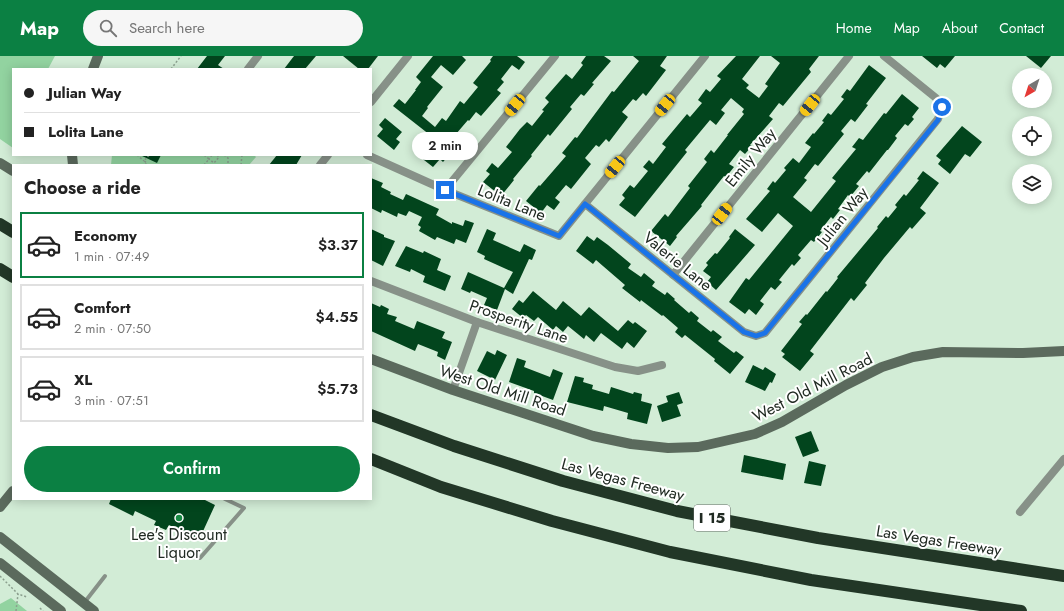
<!DOCTYPE html>
<html lang="en">
<head>
<meta charset="utf-8">
<style>
  :root { --surface:#fff; --page:#f6f6f6; --text:#222; --muted:#767676; --line:#e0e0e0; --accent:#0b8043 }
  body { margin:0; font-family:Jost,sans-serif; background:var(--page); color:var(--text); height:100vh; display:flex; flex-direction:column; font-size:15px; white-space:nowrap }
  * { box-sizing:border-box; margin:0 }
  p { font-size:13px; color:var(--muted) }
  .icon { flex:none; width:22px; height:22px; fill:none; stroke:currentColor; stroke-width:2; stroke-linecap:round; stroke-linejoin:round }
  .map { position:relative; flex:1; overflow:hidden }
  .panel { position:absolute; left:12px; top:108px; width:360px; height:336px; display:flex; flex-direction:column; background:var(--surface); border-radius:0px; box-shadow:0 2px 10px #0003 }
  .panel>* { flex:none }
  .banner { position:absolute; left:12px; top:12px; width:360px; height:88px; border-radius:0px; box-shadow:0 2px 10px #0003; display:grid; align-content:center; height:88px; padding:0 12px; background:var(--surface) }
  .needle { width:26px; rotate:219deg }
  .buttons { position:absolute; left:1012px; top:12px; display:grid; gap:8px }
  .buttons a { display:grid; place-items:center; width:40px; height:40px; border-radius:50%; background:var(--surface); box-shadow:0 2px 10px #0003; font-size:20px }
  .end { position:absolute; width:18px; height:18px; margin:-9px; border:5px solid #1a73e8; background:#fff; box-shadow:0 0 0 2px #fff }
  .from { border-radius:50% }
  .bubble { position:absolute; height:28px; border-radius:14px; background:var(--surface); box-shadow:0 2px 10px #0003; font-size:13px; font-weight:600; line-height:28px; text-align:center }
  .car { position:absolute; width:12px; height:24px; margin:-12px -6px; border-radius:5px; box-shadow:0 0 3px 1px #0007; background:linear-gradient(#f5c518 24%,#345 0 40%,#f5c518 0 76%,#345 0 86%,#f5c518 0) }
  .banner b { display:flex; align-items:center; gap:14px; height:38px; font-size:15px }
  .banner b+b { border-top:1px solid var(--line) }
  .banner i { width:10px; height:10px; background:var(--text) }
  ul { padding:0; list-style:none }
  li { display:flex; align-items:center; gap:12px; height:66px; margin:0 8px 6px; padding:0 4px; border:2px solid var(--line); border-radius:0px }
  li div { flex:1 }
  li b { display:block; font-size:15px }
  li em { font-style:normal; font-weight:600 }
  li.selected { border-color:var(--accent) }
  li>.icon { width:36px; height:36px; stroke-width:1.5 }
  h2 { padding:0 12px; font-size:18px; line-height:48px }
  .action { display:flex; gap:8px; margin-top:auto; padding:8px 12px }
  .action a { flex:1; height:46px; border-radius:24px; background:var(--accent); color:#fff; font-size:16px; font-weight:600; line-height:46px; text-align:center }
  header { display:flex; align-items:center; gap:24px; box-sizing:border-box; height:56px; padding:0 20px; background:var(--accent); color:#fff }
  header strong { font-size:19px }
  nav { display:flex; gap:22px; margin-inline-start:auto; font-size:14px }
  .search { width:280px; height:36px; background:var(--page); display:flex; align-items:center; gap:10px; box-sizing:border-box; padding:0 14px; border-radius:22px; color:var(--muted); font-size:15px }
  .map>svg:first-child { display:block }
  .green { fill:#92d3a0 }
  .building { fill:#02451d }
  .lines { fill:none; stroke-linecap:round; stroke-linejoin:round }
  .path { stroke:#8b9f8e; stroke-width:1.5; stroke-dasharray:2 2; stroke-linecap:butt }
  .lane { stroke:#879188; stroke-width:4 }
  .street { stroke:#879188; stroke-width:8 }
  .secondary { stroke:#5b6a5d; stroke-width:10 }
  .highway { stroke:#223727; stroke-width:12 }
  .route { stroke:#1a73e8; stroke-width:5 }
  .poi-dot { fill:#178a44; stroke:#fff; stroke-width:1.5 }
  .labels { text-anchor:middle; stroke-width:4; stroke-linejoin:round; paint-order:stroke }
  .shield { fill:#fff; stroke:#636a64; stroke-width:1 }
  .shield-label { font-size:15px; font-weight:bold; fill:#202a22 }
  .street-label { font-size:16px; fill:#202a22; stroke:#fff }
  .poi-label { font-size:16px; fill:#202a22; stroke:#fff }
</style>
</head>
<body>
<header>
<strong>Map</strong>
<div class="search"><svg class="icon" aria-label="search" viewBox="0 0 24 24"><circle cx="10" cy="10" r="6"/><path d="M15 15l6 6"/></svg>Search here</div>
<nav><a>Home</a><a>Map</a><a>About</a><a>Contact</a></nav>
</header>
<div class="map">
<svg width="1064" height="555" viewBox="0 0 1064 555">
  <rect width="100%" height="100%" fill="#d2ecd6"/>
  <g class="green">
    <polygon points="0,0 55,0 48,13 13,13 13,92 0,83"/>
    <polygon points="112,99 254,99 256,101 249,109 111,109"/>
    <polygon points="11,542 27,555 0,555 0,548"/>
  </g>
  <g class="building">
    <polygon points="207,0 225,0 218,9 224,13 197,13"/>
    <polygon points="294,0 316,0 305,13 284,13"/>
    <polygon points="343,0 378,0 368,13 359,13"/>
    <polygon points="433,0 462,0 466,4 453,19 441,9 431,21 443,31 427,51 428,52 422,60 435,71 442,62 446,65 460,45 464,48 478,31 473,27 491,5 490,4 493,0 517,0 525,6 519,14 512,9 501,23 504,26 497,34 501,37 481,60 476,56 469,65 468,64 456,78 463,83 443,106 440,103 433,111 415,97 430,79 393,50 399,43 405,48 416,34 415,34 421,26 416,21"/>
    <polygon points="586,0 604,0 611,5 592,27 594,28 584,40 581,38 570,51 572,53 550,80 548,78 531,99 532,100 513,123 514,124 501,140 483,126 490,118 486,115 492,107 498,112 512,96 506,91 520,73 527,66 532,70 544,55 542,54 549,46 545,42 566,18 572,23 583,9 581,7"/>
    <polygon points="633,0 667,0 660,10 666,14 646,40 643,37 636,45 633,43 622,56 628,61 609,86 606,83 599,91 596,89 585,102 591,108 571,133 566,129 555,142 560,146 554,154 547,149 541,157 526,145 539,129 540,130 566,100 562,97 575,81 577,82 612,35 614,36 639,5"/>
    <polygon points="736,0 760,0 742,23 749,29 746,32 759,42 768,30 765,28 780,7 771,0 819,0 809,13 811,16 783,50 779,47 769,60 773,63 750,89 752,90 745,98 740,94 729,108 734,111 726,121 724,120 701,149 702,150 676,180 677,181 670,190 651,175 665,158 668,161 690,132 688,130 707,106 704,103 711,94 714,97 728,79 727,79 744,58 742,56 744,53 731,42 721,54 725,57 716,69 710,64 685,94 687,96 635,161 619,149 625,142 622,139 630,129 634,132 648,115 643,111 649,104 653,108 666,91 662,88 687,58 690,61 702,47 698,44 706,33 710,36 721,23 717,20"/>
    <polygon points="922,0 955,0 945,12 940,8 937,12"/>
    <polygon points="1026,0 1051,0 1041,12"/>
    <polygon points="869,9 886,22 866,48 868,49 855,66 851,63 841,75 844,78 835,89 818,110 815,108 804,122 807,124 793,141 811,156 836,125 832,122 856,93 852,91 859,82 863,84 884,57 886,58 902,38 919,52 912,61 914,63 908,70 905,68 895,80 897,82 888,94 887,94 869,117 867,115 856,128 859,130 850,141 848,139 838,153 840,154 833,163 831,161 820,175 822,176 814,186 811,184 798,199 801,202 794,210 792,208 779,224 782,226 775,234 771,231 760,245 764,248 756,259 749,253 745,258 729,246 746,222 749,224 793,170 778,157 762,176 746,163 770,135 767,133 773,125 775,127 786,114 784,112 793,102 799,107 811,91 805,87 813,77 814,78 824,66 822,65 828,57 831,59 844,43 841,41 847,33 850,35"/>
    <polygon points="385,62 402,76 396,83 400,86 394,94 377,80 383,73 379,69"/>
    <polygon points="962,70 982,86 970,101 965,98 950,118 938,108 941,104 936,100"/>
    <polygon points="140,99 161,99 157,107"/>
    <polygon points="277,99 302,99 296,109 269,109"/>
    <polygon points="923,115 939,127 920,152 926,157 912,173 910,171 884,202 865,227 867,229 854,245 851,242 810,295 814,298 800,315 782,301 785,298 781,295 802,268 799,266 806,258 807,259 826,235 827,236 838,222 837,221 878,172 877,171 886,160 888,162 897,151 895,149 904,138 906,140 919,124 917,123"/>
    <polygon points="371,122 383,127 381,131 391,136 390,138 403,144 406,138 439,153 436,159 452,168 452,166 463,170 465,164 474,167 466,187 456,183 454,188 437,181 435,184 419,175 421,171 418,169 422,161 409,155 406,160 398,157 397,161 382,154 381,157 371,152"/>
    <polygon points="371,173 384,179 384,181 395,185 383,210 371,204"/>
    <polygon points="487,173 496,177 493,184 520,196 524,188 536,194 532,204 529,203 513,238 505,233 497,254 484,249 487,242 471,235 470,237 461,233 468,216 504,232 513,216 484,203 485,200 477,196"/>
    <polygon points="735,173 755,189 716,234 707,226 711,221 703,215 708,209 706,207 715,197 717,198 730,182 729,181"/>
    <polygon points="587,180 594,185 597,181 608,189 631,208 628,212 641,221 644,217 655,226 652,230 665,239 667,236 675,243 674,244 689,257 691,255 699,262 697,265 711,276 713,274 722,281 718,285 734,297 736,295 744,301 730,318 714,305 715,303 685,279 682,282 675,276 678,272 663,259 662,260 641,244 640,246 622,232 625,229 596,204 593,208 576,195"/>
    <polygon points="406,190 423,197 424,195 441,203 437,214 451,220 445,235 423,226 425,220 411,213 410,216 395,210"/>
    <polygon points="533,235 556,254 563,245 581,260 589,251 618,275 628,264 633,268 635,266 647,275 634,292 627,286 622,293 601,277 594,286 586,279 584,283 568,270 563,276 556,270 553,274 538,261 534,265 526,259 523,262 512,253 519,244 523,247"/>
    <polygon points="371,247 380,251 381,249 389,253 387,258 397,261 395,265 414,273 417,265 445,276 442,282 452,286 445,304 437,300 438,296 418,288 415,295 371,275"/>
    <polygon points="497,294 507,299 495,324 477,315 487,295 495,299"/>
    <polygon points="517,302 526,305 524,311 550,321 553,313 563,317 553,344 534,337 534,335 509,326"/>
    <polygon points="753,309 763,314 765,311 776,318 772,327 770,326 765,335 745,326"/>
    <polygon points="575,320 584,322 583,326 593,329 592,333 609,338 611,331 633,338 634,336 642,338 641,345 652,348 647,368 627,363 628,357 604,350 603,355 567,346"/>
    <polygon points="679,336 683,347 677,349 681,360 662,366 657,350 668,346 666,340"/>
    <polygon points="811,375 819,395 803,401 795,381"/>
    <polygon points="744,399 786,408 783,424 741,416"/>
    <polygon points="809,405 826,409 821,430 804,427"/>
    <polygon points="111,443 203,443 215,449 199,484 169,469 166,474 154,469 156,465 135,455 133,460 109,448"/>
  </g>
  <g class="lines">
    <g class="path">
      <polyline points="171,13 181,0"/>
      <polyline points="137,99 144,105"/>
      <polyline points="212,99 209,103 214,107 219,101 217,99"/>
      <polyline points="224,99 228,102 228,109"/>
      <polyline points="145,109 147,107 144,105 149,99"/>
      <polyline points="204,109 209,103 204,99"/>
      <polyline points="241,109 242,99"/>
      <polyline points="0,520 18,538 27,541"/>
      <polyline points="40,552 43,555"/>
      <polyline points="16,555 18,538"/>
    </g>
    <g class="lane">
      <polyline points="200,502 244,452 225,443"/>
      <polyline points="84,547 105,520"/>
    </g>
    <g class="street">
      <polyline points="248,13 258,0"/>
      <polyline points="371,46 408,0"/>
      <polyline points="367,99 445,134 559,180 705,0"/>
      <polyline points="320,109 328,99"/>
      <polyline points="445,134 555,0"/>
      <polyline points="585,148 744,276 756,280 765,277 938,63 942,51 936,42 884,0"/>
      <polyline points="673,219 849,0"/>
      <polyline points="371,225 477,266 615,311 638,315 662,309"/>
      <polyline points="453,334 477,266"/>
      <polyline points="1020,456 1064,403"/>
    </g>
    <g class="secondary">
      <polyline points="93,13 98,0"/>
      <polyline points="72,99 73,109"/>
      <polyline points="0,107 13,115"/>
      <polyline points="371,303 453,334 593,380 631,388 668,392 698,391 755,378 782,366 846,329 882,311 913,301 943,296 1023,297 1064,295"/>
      <polyline points="0,451 13,435"/>
      <polyline points="0,481 94,555"/>
      <polyline points="0,507 61,555"/>
    </g>
    <g class="highway">
      <polyline points="0,168 13,176"/>
      <polyline points="0,213 13,221"/>
      <polyline points="371,359 454,390 563,425 677,455 818,482 1064,520"/>
      <polyline points="371,403 441,431 552,465 670,496 811,524 1021,555"/>
    </g>
  </g>
  <g class="lines">
    <polyline class="route" points="445,134 559,180 585,148 744,276 756,280 765,277 938,64 942,51"/>
  </g>
  <circle class="poi-dot" cx="179" cy="462" r="4"/>
  <g class="labels">
    <rect class="shield" x="694" y="449" width="36" height="26" rx="3"/>
    <g class="shield-label">
      <text x="712" y="467">I 15</text>
    </g>
    <g class="street-label">
      <text transform="translate(750 101) rotate(-51)" y="6">Emily Way</text>
      <text transform="translate(512 146) rotate(22)" y="6">Lolita Lane</text>
      <text transform="translate(842 160) rotate(-51)" y="6">Julian Way</text>
      <text transform="translate(678 205) rotate(39)" y="6">Valerie Lane</text>
      <text transform="translate(519 265) rotate(19)" y="6">Prosperity Lane</text>
      <text transform="translate(812 331) rotate(-27)" y="6">West Old Mill Road</text>
      <text transform="translate(503 334) rotate(18)" y="6">West Old Mill Road</text>
      <text transform="translate(623 423) rotate(15)" y="6">Las Vegas Freeway</text>
      <text transform="translate(939 484) rotate(9)" y="6">Las Vegas Freeway</text>
    </g>
    <g class="poi-label">
      <text x="179" y="484">Lee's Discount<tspan x="179" dy="18">Liquor</tspan></text>
    </g>
  </g>
</svg>
<div class="buttons">
<a><svg class="needle" viewBox="-14 -14 28 28"><path d="M0-13l5 13h-10z" fill="#e53935"/><path d="M0 13l5-13h-10z" fill="#767676"/></svg></a>
<a><svg class="icon" aria-label="locate" viewBox="0 0 24 24"><circle cx="12" cy="12" r="6"/><path d="M12 2v4M12 18v4M2 12h4M18 12h4"/></svg></a>
<a><svg class="icon" aria-label="layers" viewBox="0 0 24 24"><path d="M12 4l9 5-9 5-9-5zM3 14l9 5 9-5"/></svg></a>
</div>
<i class="end from" style="left:942px;top:51px"></i>
<i class="end" style="left:445px;top:134px"></i>
<div class="bubble" style="left:412px;top:76px;width:66px">2 min</div>
<i class="car" style="left:515px;top:49px;rotate:219deg"></i>
<i class="car" style="left:665px;top:49px;rotate:219deg"></i>
<i class="car" style="left:810px;top:49px;rotate:219deg"></i>
<i class="car" style="left:615px;top:111px;rotate:219deg"></i>
<i class="car" style="left:722px;top:158px;rotate:38deg"></i>
<div class="banner">
<b><i class="from"></i>Julian Way</b>
<b><i></i>Lolita Lane</b>
</div>
<section class="panel">
<h2>Choose a ride</h2>
<ul>
<li class="selected"><svg class="icon" aria-label="car" viewBox="0 0 24 24"><path d="M5 17H2v-5l4-1 3-4h7l3 4 3 1v5h-3M9 17h6M6 11h13"/><circle cx="7" cy="17" r="2"/><circle cx="17" cy="17" r="2"/></svg><div><b>Economy</b><p>1 min · 07:49</p></div><em>$3.37</em></li>
<li><svg class="icon" aria-label="car" viewBox="0 0 24 24"><path d="M5 17H2v-5l4-1 3-4h7l3 4 3 1v5h-3M9 17h6M6 11h13"/><circle cx="7" cy="17" r="2"/><circle cx="17" cy="17" r="2"/></svg><div><b>Comfort</b><p>2 min · 07:50</p></div><em>$4.55</em></li>
<li><svg class="icon" aria-label="car" viewBox="0 0 24 24"><path d="M5 17H2v-5l4-1 3-4h7l3 4 3 1v5h-3M9 17h6M6 11h13"/><circle cx="7" cy="17" r="2"/><circle cx="17" cy="17" r="2"/></svg><div><b>XL</b><p>3 min · 07:51</p></div><em>$5.73</em></li>
</ul>
<div class="action"><a>Confirm</a></div>
</section>
</div>
</body>
</html>
